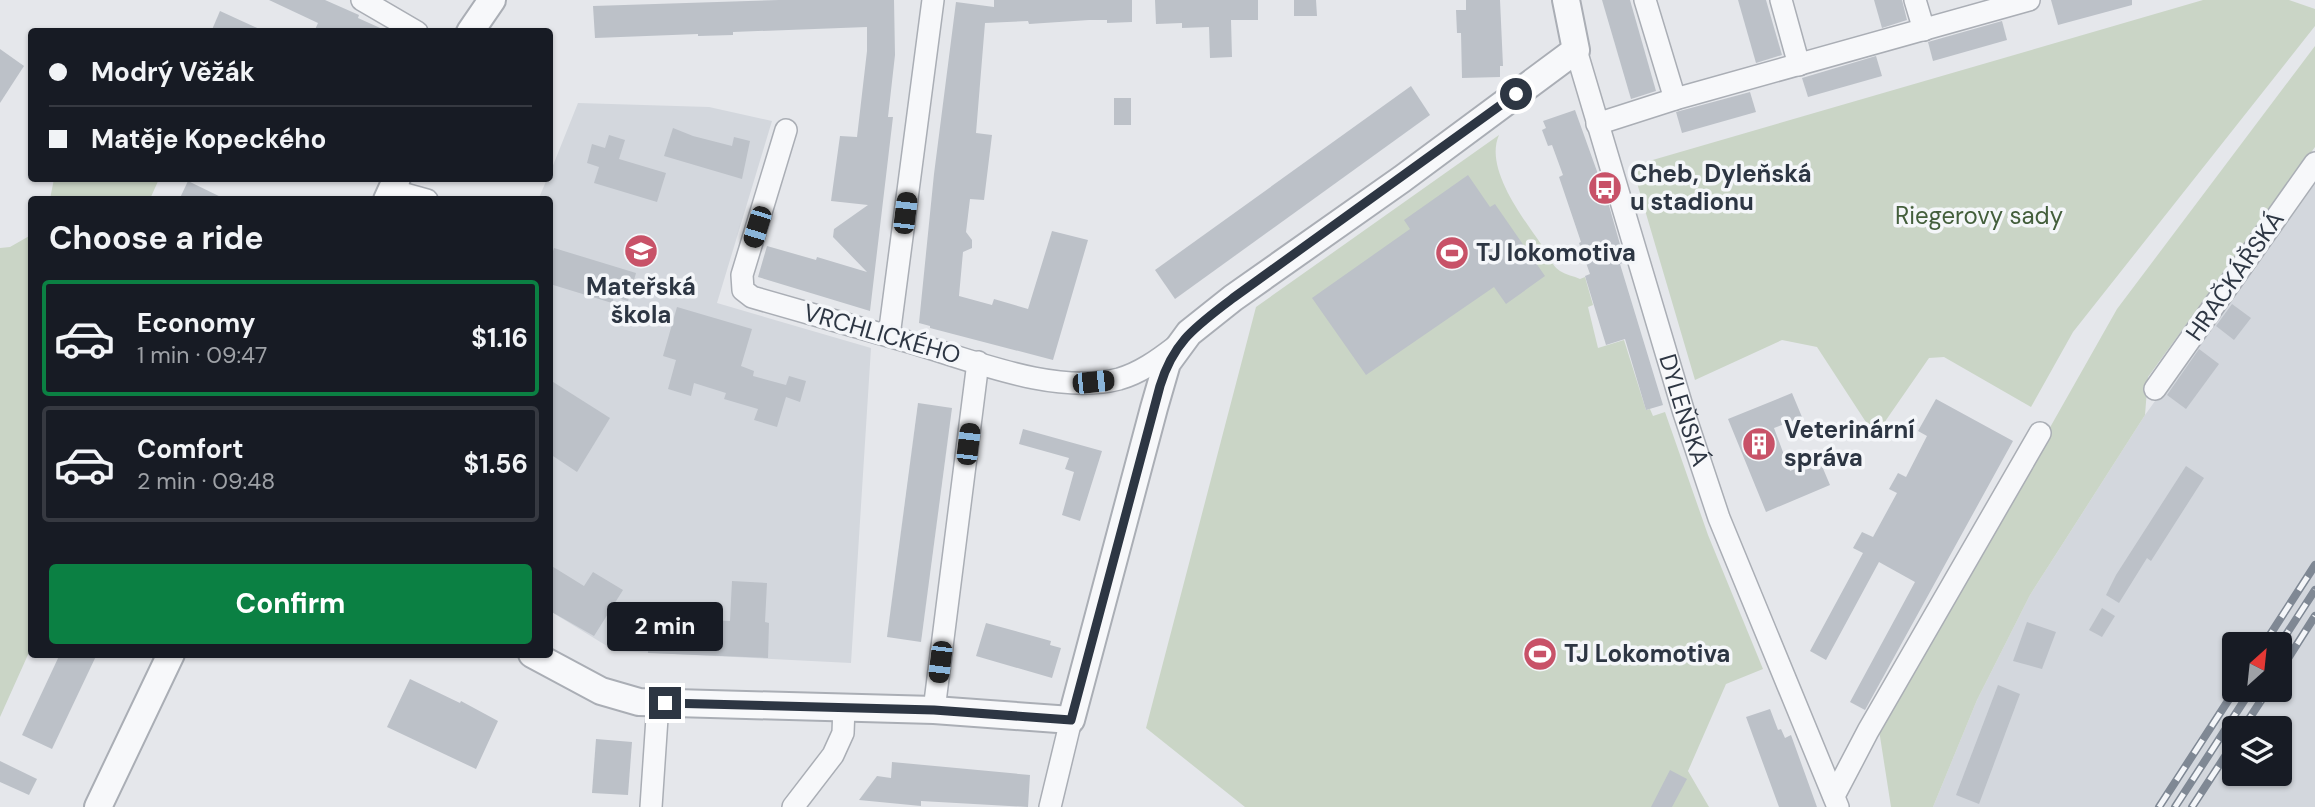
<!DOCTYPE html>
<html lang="en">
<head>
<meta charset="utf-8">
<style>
  :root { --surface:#171b24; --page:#242831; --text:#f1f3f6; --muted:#9ea1a6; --line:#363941; --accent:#0b8043 }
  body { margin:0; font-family:"DM Sans",sans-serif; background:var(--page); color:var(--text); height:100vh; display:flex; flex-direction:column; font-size:26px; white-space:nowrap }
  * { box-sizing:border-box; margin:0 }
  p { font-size:23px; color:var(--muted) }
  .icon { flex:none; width:38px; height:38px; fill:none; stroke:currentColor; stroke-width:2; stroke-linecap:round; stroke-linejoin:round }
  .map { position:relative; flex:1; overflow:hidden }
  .side { position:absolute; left:28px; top:196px; width:525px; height:462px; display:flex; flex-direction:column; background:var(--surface); border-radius:7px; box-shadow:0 2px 5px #0004 }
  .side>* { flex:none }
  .hud { position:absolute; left:28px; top:28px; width:525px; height:154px; border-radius:7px; box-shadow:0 2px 5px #0004; display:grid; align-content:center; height:154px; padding:0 21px; background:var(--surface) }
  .needle { width:46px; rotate:27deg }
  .fabs { position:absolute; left:2222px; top:632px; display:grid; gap:14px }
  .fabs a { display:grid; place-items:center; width:70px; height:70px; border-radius:7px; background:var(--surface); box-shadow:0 2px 5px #0004; font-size:35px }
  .end { position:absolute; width:32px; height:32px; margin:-16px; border:9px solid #2d3643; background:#fff; box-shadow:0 0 0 4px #fff }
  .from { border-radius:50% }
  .bubble { position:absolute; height:49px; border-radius:7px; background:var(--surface); box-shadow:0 2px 5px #0004; font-size:23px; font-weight:700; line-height:49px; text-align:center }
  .car { position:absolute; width:21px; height:42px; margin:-21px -10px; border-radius:9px; box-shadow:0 0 5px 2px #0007; background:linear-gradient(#222 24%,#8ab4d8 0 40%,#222 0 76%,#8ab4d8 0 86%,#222 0) }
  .hud b { display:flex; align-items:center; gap:24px; height:66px; font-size:26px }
  .hud b+b { border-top:2px solid var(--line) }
  .hud i { width:18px; height:18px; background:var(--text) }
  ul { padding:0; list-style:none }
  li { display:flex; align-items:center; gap:21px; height:116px; margin:0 14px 10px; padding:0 7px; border:4px solid var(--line); border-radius:7px }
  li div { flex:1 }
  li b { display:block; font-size:26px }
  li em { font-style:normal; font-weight:700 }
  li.selected { border-color:var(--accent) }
  li>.icon { width:63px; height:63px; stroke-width:1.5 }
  h2 { padding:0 21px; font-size:32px; line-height:84px }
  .action { display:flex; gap:14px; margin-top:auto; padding:14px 21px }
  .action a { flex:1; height:80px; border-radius:7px; background:var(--accent); color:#fff; font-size:28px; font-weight:700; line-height:80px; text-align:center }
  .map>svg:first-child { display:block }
  .built { fill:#d3d7dd; fill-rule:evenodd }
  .green { fill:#cad5c6 }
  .building { fill:#bcc1c8 }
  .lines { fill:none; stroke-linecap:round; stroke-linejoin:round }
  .minor-casing { stroke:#aaaeb5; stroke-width:24 }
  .tertiary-casing { stroke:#aaaeb5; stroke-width:30 }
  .minor { stroke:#f7f8fa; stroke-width:21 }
  .tertiary { stroke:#f7f8fa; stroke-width:26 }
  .rail-casing { stroke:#7f8894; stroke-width:8 }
  .rail { stroke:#f4f6f9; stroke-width:5; stroke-dasharray:16; stroke-linecap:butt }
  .route { stroke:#2d3643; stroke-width:9 }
  .labels { text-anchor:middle; stroke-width:7; stroke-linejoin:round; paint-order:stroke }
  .poi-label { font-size:24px; font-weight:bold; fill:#2d3643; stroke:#f4f6f9; text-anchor:start }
  .park-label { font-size:24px; fill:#435e3b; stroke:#f4f6f9 }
  .street-label { font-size:24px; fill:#2d3643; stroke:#f4f6f9 }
</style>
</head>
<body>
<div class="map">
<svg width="2315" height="807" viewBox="0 0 2315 807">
  <rect width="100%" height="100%" fill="#e5e7eb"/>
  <g class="built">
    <polygon points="578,103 709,107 772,121 717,303 871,348 851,663 615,651 550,611 550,200 538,200 547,179 550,178 550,173"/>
    <path d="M2315,178V807H1933L1977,700L2030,595L2145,415ZM2235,644H2280V690H2235ZM2235,728H2280V774H2235Z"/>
  </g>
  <g class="green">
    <polygon points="2203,0 2289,0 2315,9 2315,26 2073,332 2031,407 1944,357 1929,358 1875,436 1817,347 1782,340 1695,380 1632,166"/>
    <polygon points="2315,46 2315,147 2148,377 2145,415 2030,595 1977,700 1933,807 1891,807 1879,730 2117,309"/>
    <path d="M1499,135C1484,168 1523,218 1541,244C1546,252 1552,266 1560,271C1566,275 1574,276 1580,279L1585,277L1593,305L1588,307L1598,348L1624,340L1646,410L1650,409L1653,416L1665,412L1708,535L1763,669L1726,684L1688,771L1709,807H1245L1146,728L1256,307Z"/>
    <polygon points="54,179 54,178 159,179 150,199 50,199"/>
    <polygon points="31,235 31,648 0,717 0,248 10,247"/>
  </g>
  <g class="building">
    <polygon points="269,0 325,0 359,15 358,18 389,32 314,32 318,23"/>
    <polygon points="779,0 894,0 895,55 888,117 893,117 870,311 758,277 767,246 816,260 817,257 867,272 833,237 834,229 868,205 831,201 840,136 857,137 867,51 867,27 733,32 733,35 698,36 698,34 595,38 593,6"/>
    <polygon points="994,0 1132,0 1132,22 1107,23 1107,20 1089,20 1029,24 1028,21 985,23 976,133 992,135 984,200 970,199 966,232 972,240 972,248 963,252 959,296 992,305 994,299 1028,309 1052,231 1088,240 1053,360 930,328 930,326 919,323 934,174 956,2 994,7"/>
    <polygon points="1155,0 1258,0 1258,20 1231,20 1232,57 1210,58 1209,27 1182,28 1182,23 1156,24"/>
    <polygon points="1294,0 1316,0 1317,16 1294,16"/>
    <polygon points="1466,0 1500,0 1503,66 1500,66 1500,77 1462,78 1461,33 1457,33 1456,10 1466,10"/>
    <polygon points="1602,0 1630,0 1656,91 1631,99"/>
    <polygon points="1738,0 1766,0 1782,55 1756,63"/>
    <polygon points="1874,0 1902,0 1907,20 1882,28"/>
    <polygon points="2051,0 2132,0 2132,5 2058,25"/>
    <polygon points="220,11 266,32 211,32"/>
    <polygon points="2002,21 2007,40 1933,61 1928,42"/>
    <polygon points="0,49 24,66 0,103"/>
    <polygon points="1876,56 1882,76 1808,97 1802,78"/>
    <polygon points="1411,86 1430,115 1175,299 1155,270"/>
    <polygon points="1750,92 1756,112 1682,133 1676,112"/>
    <rect x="1114" y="98" width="17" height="27"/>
    <polygon points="1575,110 1608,202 1625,262 1620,264 1663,405 1646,410 1625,339 1606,345 1585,276 1590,274 1579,243 1581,242 1559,177 1563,175 1552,145 1548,146 1542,130 1546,128 1543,121"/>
    <polygon points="673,128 693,136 732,146 734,137 750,141 742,179 664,156"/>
    <polygon points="609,135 625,140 619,159 666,173 657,202 594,183 599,167 587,163 592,144 605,148"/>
    <polygon points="1468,175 1490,207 1495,204 1545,276 1506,304 1494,287 1366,375 1312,298 1410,229 1404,220"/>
    <polygon points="188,181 227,200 179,200"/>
    <polygon points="554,248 636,273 628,301 614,297 612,303 550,284 550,261"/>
    <polygon points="2232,304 2251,318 2234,340 2216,326"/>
    <polygon points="677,307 752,329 741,366 754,371 753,376 786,385 789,376 806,381 800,402 786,397 777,427 754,420 758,409 724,399 726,393 694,383 691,396 668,389 676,360 663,356"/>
    <polygon points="2199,349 2219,364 2186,409 2167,395"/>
    <polygon points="550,380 610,418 577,472 550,454"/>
    <polygon points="1792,393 1802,417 1774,428 1790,471 1819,459 1830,485 1766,512 1728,419"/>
    <polygon points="1936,399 2013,441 1865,710 1850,702 1915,582 1879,562 1826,660 1810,651 1863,553 1853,548 1862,532 1873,537 1897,493 1889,489 1898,473 1906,477 1927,436 1918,431"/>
    <polygon points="918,403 952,408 921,642 887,637"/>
    <polygon points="1023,429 1102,451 1080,521 1062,515 1074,472 1065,469 1069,458 1019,444"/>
    <polygon points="2186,466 2204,478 2151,561 2147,558 2119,603 2106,595 2116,575"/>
    <polygon points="550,565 584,586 593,572 623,590 594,636 550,611"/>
    <polygon points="732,581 767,583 765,622 769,623 768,658 648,653 649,618 730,621"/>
    <polygon points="2102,608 2115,616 2102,637 2089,630"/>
    <polygon points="2027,622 2056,632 2042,669 2013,661"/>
    <polygon points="986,623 1051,641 1050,645 1061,648 1052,678 976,656"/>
    <polygon points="60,654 97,654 52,749 22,735"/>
    <polygon points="410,679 460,703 461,701 498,721 476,769 387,727"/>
    <polygon points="1998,685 2020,694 1979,804 1956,795"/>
    <polygon points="1770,709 1778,730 1781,729 1785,738 1791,735 1817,807 1779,807 1746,717"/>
    <polygon points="596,739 632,742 628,795 592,793"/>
    <polygon points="0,761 37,779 29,795 0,782"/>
    <polygon points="892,762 1030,775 1028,807 921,801 921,806 859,800 877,776 891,778"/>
    <polygon points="1670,770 1687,779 1672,807 1651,807"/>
  </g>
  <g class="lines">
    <g class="minor-casing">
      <g id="minor">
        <polyline points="362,0 417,32"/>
        <polyline points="1645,0 1675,99"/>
        <polyline points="1781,0 1799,65"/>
        <polyline points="1915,0 1924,30"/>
        <path id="s1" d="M1576,50L1684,413L1719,518L1838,807"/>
        <polyline points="1597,124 1675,99 2029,0"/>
        <path d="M786,130L742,275L743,290L752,297C807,313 862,328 916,344C976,362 1057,395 1119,379C1140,373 1158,360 1175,347"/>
        <polyline points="391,190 427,200"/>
        <polyline points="889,336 933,0"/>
        <polyline points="2155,389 2315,163"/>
        <polyline points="934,710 978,362"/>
        <polyline points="1834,796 1868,731 2040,433"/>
        <polyline points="651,807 658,703"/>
        <polyline points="793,807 833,755 843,733 844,707"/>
        <polyline points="1050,807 1071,720"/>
      </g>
    </g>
    <g class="tertiary-casing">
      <g id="tertiary">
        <polyline points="470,32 492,0"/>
        <polyline points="387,200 397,178"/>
        <polyline points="532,654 601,691 639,702 934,710 1071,720 1154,408 1167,363 1189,333 1233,298 1402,179 1576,50 1566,0"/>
        <polyline points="98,807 171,654"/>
      </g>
    </g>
    <use href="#minor" class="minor"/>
    <use href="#tertiary" class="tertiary"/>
    <g class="rail-casing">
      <g id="rail">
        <polyline points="2264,644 2315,565"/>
        <polyline points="2280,644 2315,590"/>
        <polyline points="2280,671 2315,616"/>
        <polyline points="2243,728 2268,690"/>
        <polyline points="2159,807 2235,690"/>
        <polyline points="2175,807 2251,690"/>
        <polyline points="2192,807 2235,741"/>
      </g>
    </g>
    <use href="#rail" class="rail"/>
  </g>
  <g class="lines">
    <path class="route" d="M665,703L934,710L1071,720L1160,386C1174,340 1197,326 1233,298L1516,94"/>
  </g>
  <defs>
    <g id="bus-disc" transform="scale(1.75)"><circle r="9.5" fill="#c85268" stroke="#f4f6f9"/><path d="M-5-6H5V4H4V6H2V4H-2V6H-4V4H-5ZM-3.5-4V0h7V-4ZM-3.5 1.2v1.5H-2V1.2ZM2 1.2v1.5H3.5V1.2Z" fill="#fff"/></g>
    <g id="school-disc" transform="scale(1.75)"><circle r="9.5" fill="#c85268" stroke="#f4f6f9"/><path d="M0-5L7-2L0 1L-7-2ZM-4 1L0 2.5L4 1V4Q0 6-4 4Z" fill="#fff"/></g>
    <g id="stadium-disc" transform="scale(1.75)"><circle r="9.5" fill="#c85268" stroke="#f4f6f9"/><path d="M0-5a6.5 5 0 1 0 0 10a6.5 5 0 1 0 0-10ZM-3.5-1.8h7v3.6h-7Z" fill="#fff"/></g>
    <g id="building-disc" transform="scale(1.75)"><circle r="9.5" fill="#c85268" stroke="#f4f6f9"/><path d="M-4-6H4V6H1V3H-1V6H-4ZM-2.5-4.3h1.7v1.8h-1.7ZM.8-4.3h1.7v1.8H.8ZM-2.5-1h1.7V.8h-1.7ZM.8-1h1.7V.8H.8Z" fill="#fff"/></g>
  </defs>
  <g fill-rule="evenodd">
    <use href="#bus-disc" x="1605" y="188"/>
    <use href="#school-disc" x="641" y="251"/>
    <use href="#stadium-disc" x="1452" y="253"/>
    <use href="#building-disc" x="1759" y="444"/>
    <use href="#stadium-disc" x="1540" y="654"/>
  </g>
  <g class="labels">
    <g class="poi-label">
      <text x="1630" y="182">Cheb, Dyleňská<tspan x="1630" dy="28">u stadionu</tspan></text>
      <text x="1476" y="261">TJ lokomotiva</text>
      <text x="641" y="295" text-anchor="middle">Mateřská<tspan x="641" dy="28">škola</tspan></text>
      <text x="1784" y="438">Veterinární<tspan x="1784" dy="28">správa</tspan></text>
      <text x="1564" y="662">TJ Lokomotiva</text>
    </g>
    <g class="park-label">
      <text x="1979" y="224">Riegerovy sady</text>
    </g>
    <g class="street-label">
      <text transform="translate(2235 276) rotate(-55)" y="8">HRAČKÁŘSKÁ</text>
      <text transform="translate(882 334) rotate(16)" y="8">VRCHLICKÉHO</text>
      <text dy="8" stroke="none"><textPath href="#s1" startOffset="376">DYLEŇSKÁ</textPath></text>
    </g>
  </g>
</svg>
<div class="fabs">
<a><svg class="needle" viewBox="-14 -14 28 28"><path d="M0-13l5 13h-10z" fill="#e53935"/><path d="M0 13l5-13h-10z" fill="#9ea1a6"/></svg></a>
<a><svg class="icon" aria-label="layers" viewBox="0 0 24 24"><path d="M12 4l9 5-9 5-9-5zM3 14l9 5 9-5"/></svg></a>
</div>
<i class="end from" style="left:1516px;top:94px"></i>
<i class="end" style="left:665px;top:703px"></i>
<div class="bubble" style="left:607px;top:602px;width:116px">2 min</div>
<i class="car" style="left:905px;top:213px;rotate:7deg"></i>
<i class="car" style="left:757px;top:227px;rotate:197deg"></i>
<i class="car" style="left:1093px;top:382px;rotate:84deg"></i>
<i class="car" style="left:968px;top:444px;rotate:7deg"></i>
<i class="car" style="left:940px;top:662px;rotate:187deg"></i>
<div class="hud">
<b><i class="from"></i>Modrý Věžák</b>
<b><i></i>Matěje Kopeckého</b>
</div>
<section class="side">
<h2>Choose a ride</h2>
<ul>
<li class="selected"><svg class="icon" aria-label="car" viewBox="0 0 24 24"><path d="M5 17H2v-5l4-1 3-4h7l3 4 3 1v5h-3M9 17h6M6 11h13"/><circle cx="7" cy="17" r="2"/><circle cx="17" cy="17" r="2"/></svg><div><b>Economy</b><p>1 min · 09:47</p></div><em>$1.16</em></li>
<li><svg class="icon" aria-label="car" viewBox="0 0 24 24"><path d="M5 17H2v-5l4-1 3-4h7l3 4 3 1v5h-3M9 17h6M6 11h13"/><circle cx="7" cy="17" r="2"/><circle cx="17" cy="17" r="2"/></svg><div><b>Comfort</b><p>2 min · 09:48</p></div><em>$1.56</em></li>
</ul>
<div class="action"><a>Confirm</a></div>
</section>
</div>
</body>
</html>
